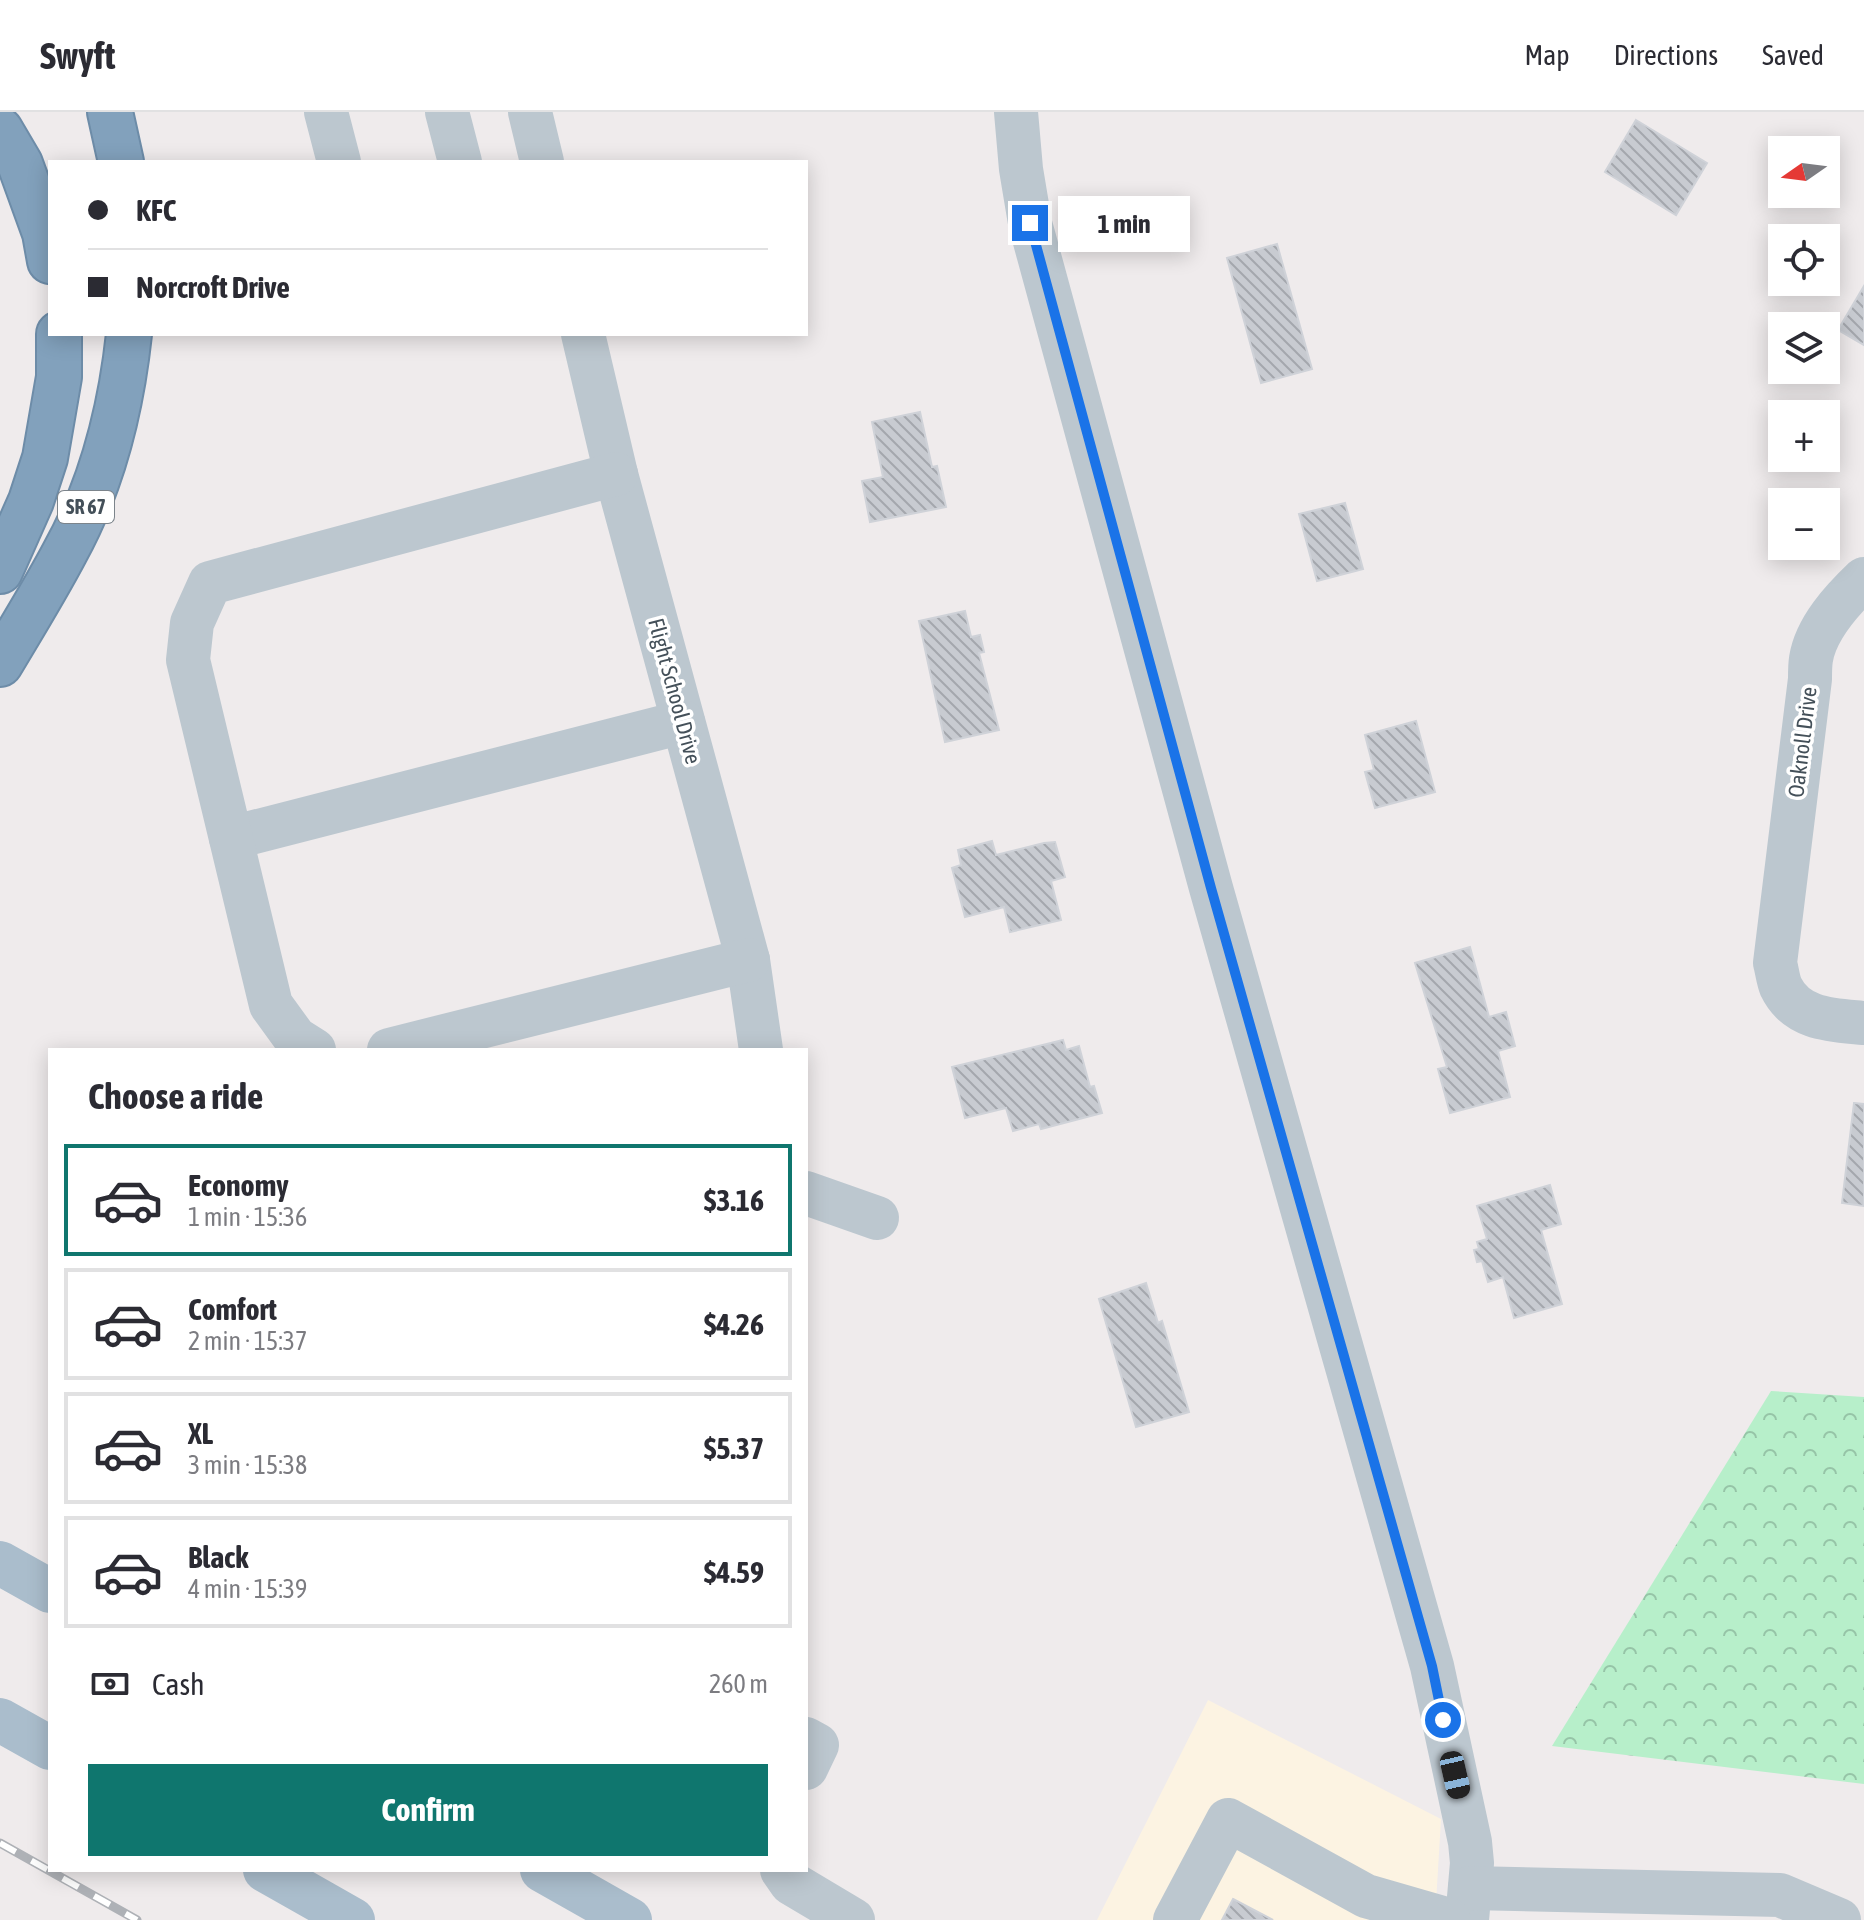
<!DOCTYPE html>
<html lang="en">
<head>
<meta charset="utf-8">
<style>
  :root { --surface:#fff; --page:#f2f2f3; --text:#2b2b33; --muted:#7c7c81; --line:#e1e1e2; --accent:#0f766e }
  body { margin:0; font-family:"Asap Condensed",sans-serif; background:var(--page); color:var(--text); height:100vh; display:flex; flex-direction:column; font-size:30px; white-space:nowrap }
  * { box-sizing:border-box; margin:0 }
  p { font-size:26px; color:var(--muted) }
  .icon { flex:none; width:44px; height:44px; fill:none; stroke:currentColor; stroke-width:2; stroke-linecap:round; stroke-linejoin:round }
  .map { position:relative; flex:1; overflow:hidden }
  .panel { position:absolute; left:48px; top:936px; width:760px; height:824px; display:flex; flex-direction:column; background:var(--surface); border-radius:0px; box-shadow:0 4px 20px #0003 }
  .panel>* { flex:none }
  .banner { position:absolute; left:48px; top:48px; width:760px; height:176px; border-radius:0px; box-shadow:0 4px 20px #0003; display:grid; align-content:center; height:176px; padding:0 40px; background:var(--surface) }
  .needle { width:52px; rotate:256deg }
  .fabs { position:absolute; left:1768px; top:24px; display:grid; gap:16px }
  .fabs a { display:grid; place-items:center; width:72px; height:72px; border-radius:0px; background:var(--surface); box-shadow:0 4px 20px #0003; font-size:40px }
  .end { position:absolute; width:36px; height:36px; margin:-18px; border:10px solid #1a73e8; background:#fff; box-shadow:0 0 0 4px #fff }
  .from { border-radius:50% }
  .bubble { position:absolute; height:56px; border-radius:0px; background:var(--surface); box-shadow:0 4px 20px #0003; font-size:26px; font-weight:700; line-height:56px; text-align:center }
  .car { position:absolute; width:24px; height:48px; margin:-24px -12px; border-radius:10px; box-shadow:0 0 6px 2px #0007; background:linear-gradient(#222 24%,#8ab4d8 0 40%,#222 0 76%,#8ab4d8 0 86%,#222 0) }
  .banner b { display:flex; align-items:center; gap:28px; height:76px; font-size:30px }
  .banner b+b { border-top:2px solid var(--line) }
  .banner i { width:20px; height:20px; background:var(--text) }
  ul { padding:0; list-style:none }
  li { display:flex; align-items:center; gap:24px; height:112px; margin:0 16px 12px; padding:0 24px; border:4px solid var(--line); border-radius:0px }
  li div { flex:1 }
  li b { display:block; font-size:30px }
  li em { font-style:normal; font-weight:700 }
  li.on { border-color:var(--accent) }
  li>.icon { width:72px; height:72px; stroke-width:1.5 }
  h2 { padding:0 40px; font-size:36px; line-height:96px }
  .pay { display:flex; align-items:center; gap:20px; height:88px; padding:0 40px; font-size:30px }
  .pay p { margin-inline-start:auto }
  .button { display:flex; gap:16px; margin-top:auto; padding:16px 40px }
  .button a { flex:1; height:92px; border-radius:0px; background:var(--accent); color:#fff; font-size:32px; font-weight:700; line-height:92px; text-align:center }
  header { display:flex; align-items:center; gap:48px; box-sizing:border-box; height:112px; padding:0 40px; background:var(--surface); border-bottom:2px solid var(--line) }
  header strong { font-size:38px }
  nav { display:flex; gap:44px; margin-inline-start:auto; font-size:28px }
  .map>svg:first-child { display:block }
  .commercial { fill:#fcf3e2 }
  .forest { fill:url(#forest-crowns) }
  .building { fill:url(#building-back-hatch); stroke:#cfd2d8; stroke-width:2 }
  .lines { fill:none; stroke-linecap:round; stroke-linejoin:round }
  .highway-casing { stroke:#6d8ca8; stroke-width:48 }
  .minor { stroke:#bcc7cf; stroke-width:44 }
  .major { stroke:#aabdcc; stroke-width:44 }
  .highway { stroke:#82a1bc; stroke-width:44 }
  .rail-casing { stroke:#aeb1b6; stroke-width:9 }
  .rail { stroke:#fff; stroke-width:6; stroke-dasharray:18; stroke-linecap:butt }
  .route { stroke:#1a73e8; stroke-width:10 }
  .labels { text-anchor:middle; stroke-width:7; stroke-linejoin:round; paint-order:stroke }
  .shield { fill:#fff; stroke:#7c848b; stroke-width:2 }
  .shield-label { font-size:20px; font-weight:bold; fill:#445059 }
  .street-label { font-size:22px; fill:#445059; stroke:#fff }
</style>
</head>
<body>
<header>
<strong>Swyft</strong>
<nav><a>Map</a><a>Directions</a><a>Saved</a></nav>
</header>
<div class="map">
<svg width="1864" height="1808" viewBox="0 0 1864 1808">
  <defs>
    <pattern id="forest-crowns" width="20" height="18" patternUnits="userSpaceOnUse" patternTransform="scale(2)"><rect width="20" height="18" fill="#b7efca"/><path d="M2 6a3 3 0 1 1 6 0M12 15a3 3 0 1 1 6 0" fill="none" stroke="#96c4a7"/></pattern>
    <pattern id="building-back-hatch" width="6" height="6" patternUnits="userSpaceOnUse" patternTransform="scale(2)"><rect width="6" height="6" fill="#c8cbd1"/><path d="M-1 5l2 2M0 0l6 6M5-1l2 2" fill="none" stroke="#a4a7ad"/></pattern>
  </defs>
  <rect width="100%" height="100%" fill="#efebec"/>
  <polygon class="commercial" points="1208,1588 1441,1707 1435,1808 1097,1808"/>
  <polygon class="forest" points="1771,1279 1864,1285 1864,1672 1552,1634"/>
  <g class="building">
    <polygon points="1636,8 1707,51 1676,103 1605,60"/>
    <polygon points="1277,132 1312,257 1261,271 1227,146"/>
    <polygon points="1864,174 1864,233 1838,218"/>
    <polygon points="920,300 932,355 937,354 946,395 870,410 862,369 883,365 872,310"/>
    <polygon points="1345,391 1363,457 1317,469 1299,402"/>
    <polygon points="965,499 971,525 980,523 984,540 979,541 999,618 945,630 919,509"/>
    <polygon points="1416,609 1435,680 1375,696 1365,660 1374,658 1365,623"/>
    <polygon points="992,729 996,743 1044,731 1055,730 1065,765 1051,769 1061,808 1010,820 1004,795 965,805 952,756 961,753 958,738"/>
    <polygon points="1470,835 1489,905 1506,900 1515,934 1498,939 1510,985 1450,1001 1438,957 1447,955 1415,851"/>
    <polygon points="1063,928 1066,938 1079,934 1090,975 1094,974 1102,1001 1041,1017 1039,1012 1013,1019 1006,996 965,1006 952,955"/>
    <polygon points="1854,991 1864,992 1864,1094 1842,1091"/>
    <polygon points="1550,1073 1561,1112 1541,1118 1562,1192 1514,1206 1503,1165 1488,1170 1482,1149 1477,1150 1474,1138 1479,1137 1477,1130 1487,1127 1477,1094"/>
    <polygon points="1146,1171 1158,1211 1162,1209 1189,1300 1136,1315 1099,1187"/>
    <polygon points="1233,1787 1273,1808 1222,1808"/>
  </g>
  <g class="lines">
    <g class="highway-casing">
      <g id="highway">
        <polyline points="110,0 121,50"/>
        <polyline points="0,18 20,52 45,121 50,149"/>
        <polyline points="0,459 31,389 45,346 59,265 59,222"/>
        <path d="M0,552C22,515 45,478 65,440C102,373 121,297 129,222"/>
      </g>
    </g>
    <g class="minor">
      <polyline points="326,0 339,50"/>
      <polyline points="447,0 460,50"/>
      <polyline points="530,0 542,50"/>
      <polyline points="1016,0 1021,57 1030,111 1211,776 1432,1554 1470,1730 1472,1751 1467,1808"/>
      <polyline points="583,222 616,362 748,848 761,938"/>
      <path d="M1864,467C1842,488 1816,516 1811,547C1810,553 1810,560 1810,567L1775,851C1777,858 1778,868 1781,875C1797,908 1833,908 1864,911"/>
      <polyline points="231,726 683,610"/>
      <polyline points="314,938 295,926 271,893 188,548 192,511 210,471 616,362"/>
      <polyline points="389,938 748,848"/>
      <polyline points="806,1081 877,1106"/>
      <polyline points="806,1627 817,1633 806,1656"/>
      <polyline points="782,1758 791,1771 853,1808"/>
      <polyline points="1470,1776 1780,1783 1839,1808"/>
      <polyline points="1175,1808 1228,1708 1366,1784 1449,1808"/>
    </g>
    <g class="major">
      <polyline points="0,1451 50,1479"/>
      <polyline points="0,1608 50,1636"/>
      <polyline points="265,1758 353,1808"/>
      <polyline points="542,1758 630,1808"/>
    </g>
    <use href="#highway" class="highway"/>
    <g class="rail-casing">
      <polyline id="rail" points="0,1731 137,1808"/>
    </g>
    <use href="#rail" class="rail"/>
  </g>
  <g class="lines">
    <polyline class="route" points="1030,111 1211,776 1432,1554 1443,1608"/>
  </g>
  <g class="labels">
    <rect class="shield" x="58" y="379" width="56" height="32" rx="6"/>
    <g class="shield-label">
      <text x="86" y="402">SR 67</text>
    </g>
    <g class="street-label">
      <text transform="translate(675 579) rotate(75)" y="8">Flight School Drive</text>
      <text transform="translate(1802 630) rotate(-83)" y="8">Oaknoll Drive</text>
    </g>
  </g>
</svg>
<div class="fabs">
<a><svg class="needle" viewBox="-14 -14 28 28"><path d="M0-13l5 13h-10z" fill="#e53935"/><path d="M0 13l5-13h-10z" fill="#7c7c81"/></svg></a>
<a><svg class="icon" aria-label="locate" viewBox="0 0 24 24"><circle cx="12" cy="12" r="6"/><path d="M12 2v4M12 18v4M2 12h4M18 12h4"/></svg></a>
<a><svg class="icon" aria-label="layers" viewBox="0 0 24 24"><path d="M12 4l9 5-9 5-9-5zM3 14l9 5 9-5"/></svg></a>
<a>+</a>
<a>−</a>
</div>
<i class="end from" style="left:1443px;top:1608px"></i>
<i class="end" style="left:1030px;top:111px"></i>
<div class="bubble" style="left:1058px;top:84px;width:132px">1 min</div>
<i class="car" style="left:1455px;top:1663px;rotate:167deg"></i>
<div class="banner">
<b><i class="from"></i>KFC</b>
<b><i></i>Norcroft Drive</b>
</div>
<section class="panel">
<h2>Choose a ride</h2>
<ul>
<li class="on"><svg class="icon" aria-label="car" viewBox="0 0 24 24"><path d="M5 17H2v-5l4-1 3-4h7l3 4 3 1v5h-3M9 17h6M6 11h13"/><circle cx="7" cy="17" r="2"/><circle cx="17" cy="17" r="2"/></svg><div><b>Economy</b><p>1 min · 15:36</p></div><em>$3.16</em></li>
<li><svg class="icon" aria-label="car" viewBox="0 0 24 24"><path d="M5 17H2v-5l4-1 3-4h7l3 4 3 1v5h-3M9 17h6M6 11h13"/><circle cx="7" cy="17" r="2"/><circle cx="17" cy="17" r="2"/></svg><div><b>Comfort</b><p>2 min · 15:37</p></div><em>$4.26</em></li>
<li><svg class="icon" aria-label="car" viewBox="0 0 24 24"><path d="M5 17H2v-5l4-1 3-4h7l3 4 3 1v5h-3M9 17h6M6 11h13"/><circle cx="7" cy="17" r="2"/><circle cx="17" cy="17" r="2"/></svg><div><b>XL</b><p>3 min · 15:38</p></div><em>$5.37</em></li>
<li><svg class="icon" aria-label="car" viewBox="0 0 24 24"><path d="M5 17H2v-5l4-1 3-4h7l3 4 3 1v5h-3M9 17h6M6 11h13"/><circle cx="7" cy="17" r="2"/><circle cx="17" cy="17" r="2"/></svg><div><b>Black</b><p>4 min · 15:39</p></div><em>$4.59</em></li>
</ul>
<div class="pay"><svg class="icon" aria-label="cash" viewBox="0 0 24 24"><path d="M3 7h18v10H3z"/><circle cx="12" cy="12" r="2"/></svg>Cash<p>260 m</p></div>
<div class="button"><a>Confirm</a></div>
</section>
</div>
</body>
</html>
